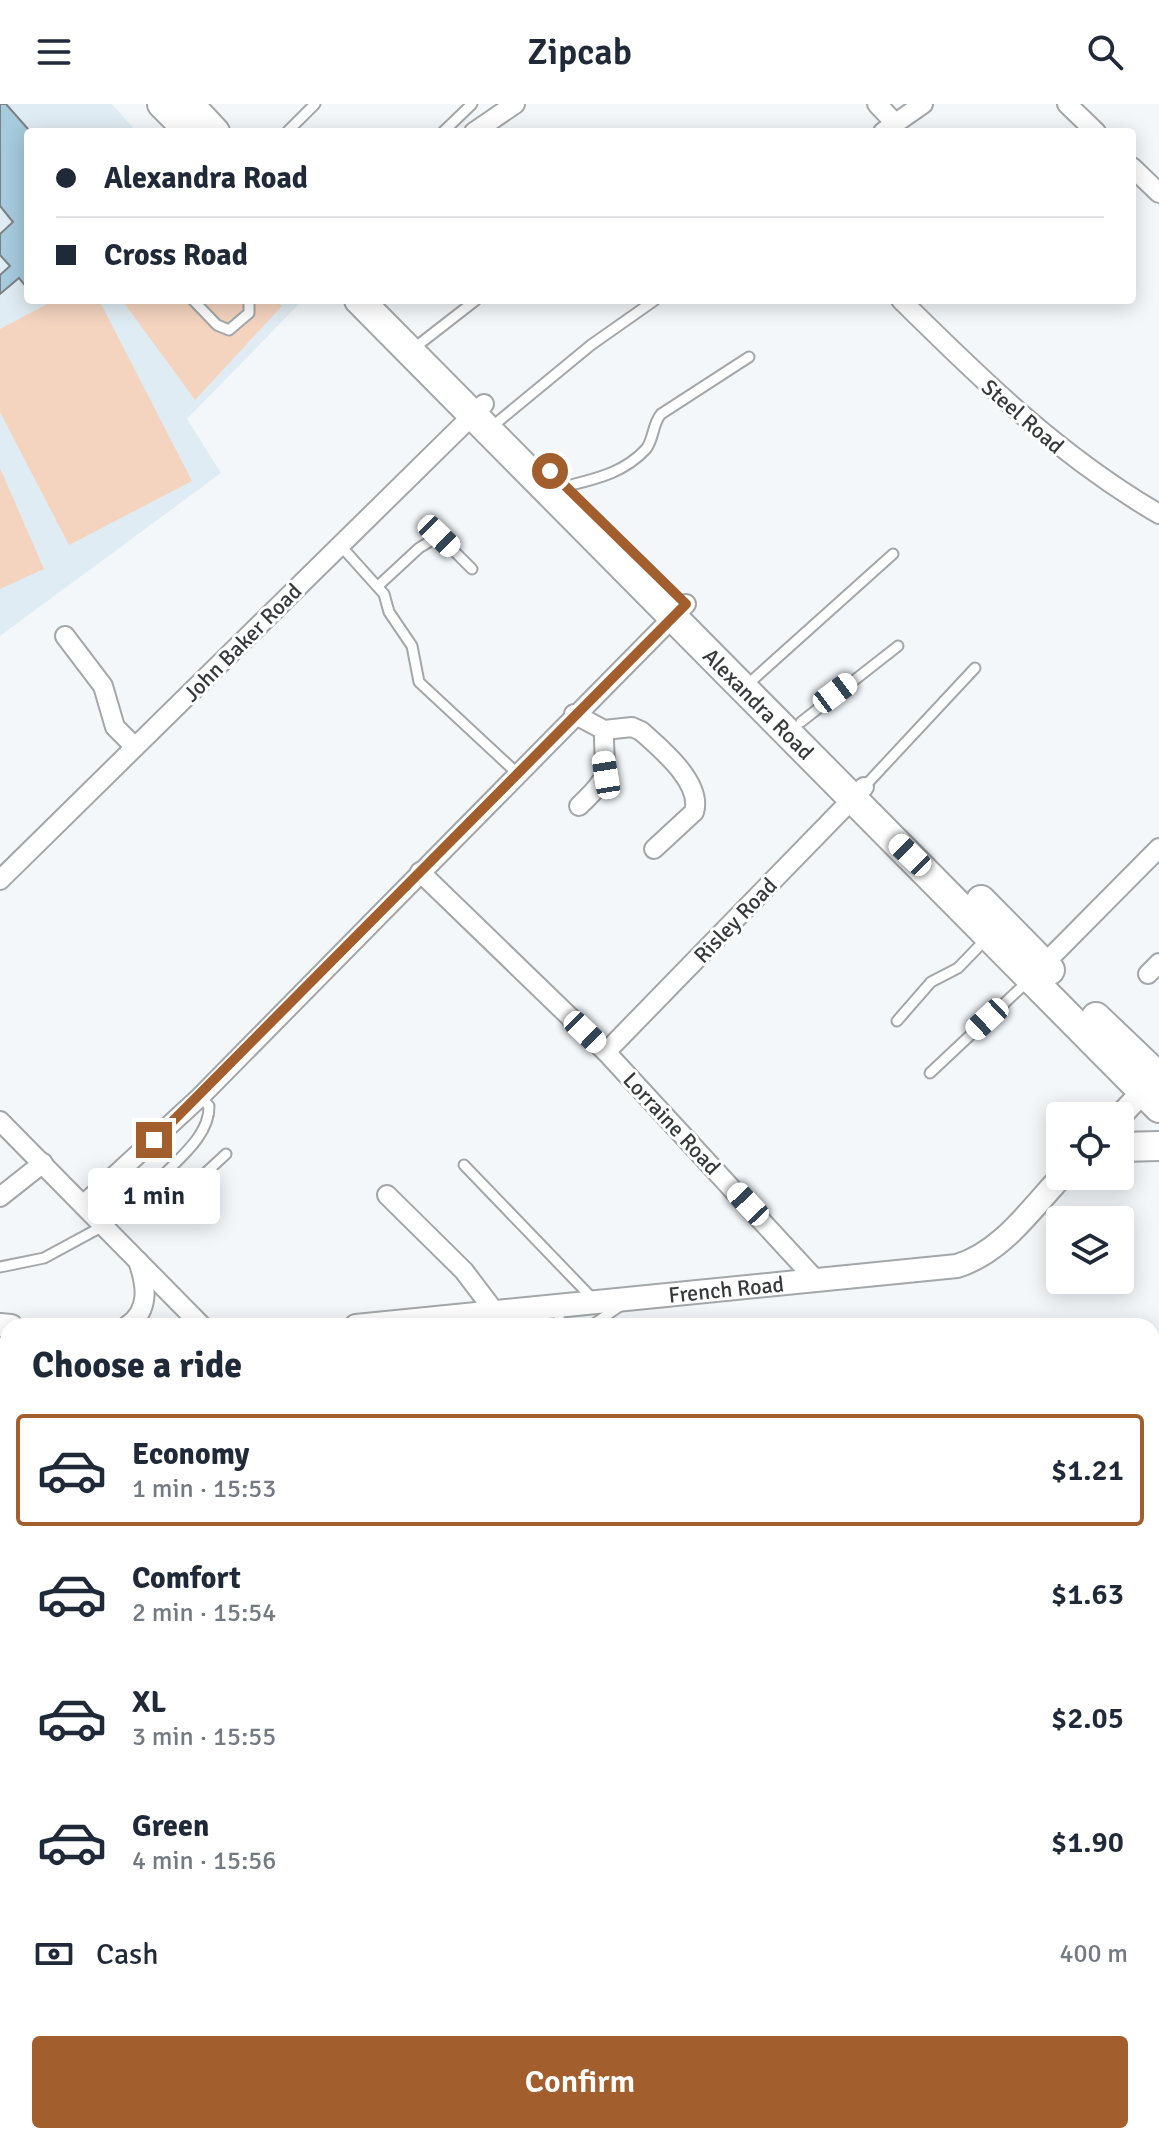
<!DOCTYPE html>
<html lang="en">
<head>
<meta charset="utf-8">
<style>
  :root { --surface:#fff; --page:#f2f2f3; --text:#1f2937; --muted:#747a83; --line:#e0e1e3; --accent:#a25f2d }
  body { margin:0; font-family:Signika,sans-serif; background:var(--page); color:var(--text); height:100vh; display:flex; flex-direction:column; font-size:30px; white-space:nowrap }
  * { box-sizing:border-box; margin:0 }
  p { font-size:26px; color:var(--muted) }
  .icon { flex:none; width:44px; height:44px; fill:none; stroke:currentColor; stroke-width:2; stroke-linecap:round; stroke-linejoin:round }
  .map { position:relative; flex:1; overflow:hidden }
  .panel { position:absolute; left:0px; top:1214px; width:1160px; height:826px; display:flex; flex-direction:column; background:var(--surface); border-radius:24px 24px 0 0; box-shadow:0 4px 20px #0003 }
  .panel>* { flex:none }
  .guide { position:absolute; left:24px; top:24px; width:1112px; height:176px; border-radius:8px; box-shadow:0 4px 20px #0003; display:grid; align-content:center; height:176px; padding:0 32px; background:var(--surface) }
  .controls { position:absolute; left:1046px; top:998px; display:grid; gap:16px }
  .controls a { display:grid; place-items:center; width:88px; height:88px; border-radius:8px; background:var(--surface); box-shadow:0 4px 20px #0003; font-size:40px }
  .end { position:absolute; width:36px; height:36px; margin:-18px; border:10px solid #a25f2d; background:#fff; box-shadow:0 0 0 4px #fff }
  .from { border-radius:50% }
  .bubble { position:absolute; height:56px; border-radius:8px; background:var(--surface); box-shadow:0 4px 20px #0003; font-size:26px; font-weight:600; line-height:56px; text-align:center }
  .car { position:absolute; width:24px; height:48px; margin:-24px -12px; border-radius:10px; box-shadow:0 0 6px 2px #0007; background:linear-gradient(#fff 24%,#345 0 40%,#fff 0 76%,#345 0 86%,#fff 0) }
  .guide b { display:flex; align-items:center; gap:28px; height:76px; font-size:30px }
  .guide b+b { border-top:2px solid var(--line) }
  .guide i { width:20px; height:20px; background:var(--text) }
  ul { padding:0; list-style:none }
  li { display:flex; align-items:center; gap:24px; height:112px; margin:0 16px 12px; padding:0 16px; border:4px solid transparent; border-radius:8px }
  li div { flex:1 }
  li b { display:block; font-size:30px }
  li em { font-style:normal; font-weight:600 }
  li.active { border-color:var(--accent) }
  li>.icon { width:72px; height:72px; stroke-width:1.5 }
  h2 { padding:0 32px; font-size:36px; line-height:96px }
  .pay { display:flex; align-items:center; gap:20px; height:88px; padding:0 32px; font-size:30px }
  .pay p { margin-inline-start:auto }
  .button { display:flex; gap:16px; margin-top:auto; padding:16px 32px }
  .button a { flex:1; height:92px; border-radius:8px; background:var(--accent); color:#fff; font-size:32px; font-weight:600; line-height:92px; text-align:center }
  header { display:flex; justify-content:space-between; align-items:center; height:104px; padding:0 32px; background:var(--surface); font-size:36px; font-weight:600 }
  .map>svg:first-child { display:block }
  .built { fill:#e0ecf3 }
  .green { fill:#f4d4bf }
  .building { fill:#a6cade; stroke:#7d8183; stroke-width:2 }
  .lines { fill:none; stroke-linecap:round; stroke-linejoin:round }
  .service-casing { stroke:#a3a7a9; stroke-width:13 }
  .minor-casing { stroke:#a3a7a9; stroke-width:22 }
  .tertiary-casing { stroke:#a3a7a9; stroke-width:26 }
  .primary-casing { stroke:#a3a7a9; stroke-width:32 }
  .service { stroke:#fff; stroke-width:9 }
  .minor { stroke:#fff; stroke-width:18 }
  .tertiary { stroke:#fff; stroke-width:22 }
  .primary { stroke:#fff; stroke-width:28 }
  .rail { stroke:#999c9e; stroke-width:5 }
  .route { stroke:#a25f2d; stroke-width:10 }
  .labels { text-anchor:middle; stroke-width:6; stroke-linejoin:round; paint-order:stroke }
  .street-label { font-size:22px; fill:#363839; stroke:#fff }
</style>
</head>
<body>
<header><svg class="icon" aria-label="menu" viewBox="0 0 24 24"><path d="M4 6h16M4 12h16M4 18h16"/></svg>Zipcab<svg class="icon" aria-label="search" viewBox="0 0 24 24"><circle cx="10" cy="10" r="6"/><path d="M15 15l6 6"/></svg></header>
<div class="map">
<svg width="1159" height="2039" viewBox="0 0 1159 2039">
  <rect width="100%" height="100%" fill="#f3f7fa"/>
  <g class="built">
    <polygon points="0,0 112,0 137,28 28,28 28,196 303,196 187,315 221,369 0,532"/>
    <polygon points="0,1362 8,1367 8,1592 0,1632"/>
    <polygon points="65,2032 667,2032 664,2039 63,2039"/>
  </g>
  <g class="green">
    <polygon points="55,196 99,196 192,377 69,441 0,308 0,225"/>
    <polygon points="122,196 275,196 282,202 195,296"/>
    <polygon points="0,364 44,465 0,485"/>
  </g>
  <polygon class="building" points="0,0 6,0 28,25 28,185 19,174 0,190 0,171 10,162 0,151 0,130 13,118 0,102"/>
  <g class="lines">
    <g class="service-casing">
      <g id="service">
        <polyline points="287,28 315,0"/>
        <polyline points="443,28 472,0"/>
        <polyline points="193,196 217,221 229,226 249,209 249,196"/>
        <polyline points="422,238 476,196"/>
        <polyline points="500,316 591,241 655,196"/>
        <path d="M552,386C587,376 620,373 646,345C654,335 652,321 661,310L749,253"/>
        <polyline points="340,441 384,490 389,508 412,542 419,578 518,670"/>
        <polyline points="378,482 419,444 439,432 472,465"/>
        <polyline points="747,581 893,450"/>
        <polyline points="801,618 898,542"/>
        <polyline points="864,683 975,564"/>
        <polyline points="897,917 931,878 958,864 987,834"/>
        <polyline points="930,969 1027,878"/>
        <path d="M200,993L209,1002C210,1033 174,1058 156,1079V1095L173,1099L226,1050"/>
        <polyline points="464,1061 594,1196"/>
        <polyline points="0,1163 44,1154 105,1121"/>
        <polyline points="558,1202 560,1222"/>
        <polyline points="505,1213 523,1222"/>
        <polyline points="591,1222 620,1202"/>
        <polyline points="147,2032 158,2039"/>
        <polyline points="350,2039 352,2032"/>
      </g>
    </g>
    <g class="minor-casing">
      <g id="minor">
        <polyline points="877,0 895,19"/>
        <polyline points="1067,0 1096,28"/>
        <polyline points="474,28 515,0"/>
        <polyline points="883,28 923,0"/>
        <polyline points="1132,63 1159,89"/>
        <path d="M901,196C983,277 1058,351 1159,410"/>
        <polyline points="65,532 103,582 115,623 135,643"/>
        <path d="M574,610L604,626L632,623L641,627C660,644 703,679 694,708L654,745"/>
        <path d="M579,702C615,668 603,672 604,626"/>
        <polyline points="420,768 606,948 815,1175"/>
        <polyline points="0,776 484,300"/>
        <polyline points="1038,866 1159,744"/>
        <polyline points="1148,870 1159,859"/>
        <polyline points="606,948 864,683"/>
        <polyline points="0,1017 202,1222"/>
        <polyline points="387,1091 464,1167 495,1208"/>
        <polyline points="0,1093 43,1059"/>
        <polyline points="84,1100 200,993 686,500"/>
        <path d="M127,1222C151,1206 146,1180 138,1157"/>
        <polyline points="1152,1558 1159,1554"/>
        <polyline points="1152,1852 1159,1849"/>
        <polyline points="1152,1995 1159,2036"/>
      </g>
    </g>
    <g class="tertiary-casing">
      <g id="tertiary">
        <polyline points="1120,1012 1152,978"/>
        <polyline points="0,1221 11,1222"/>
        <path id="s1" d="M356,1222L957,1162C1002,1148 1030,1106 1062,1072"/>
      </g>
    </g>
    <g class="primary-casing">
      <g id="primary">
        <polyline points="162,0 190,28"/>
        <polyline points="189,0 215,28"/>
        <path id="s2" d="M359,196L1159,1004"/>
        <polyline points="981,796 1050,866"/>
        <polyline points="1096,913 1159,973"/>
        <polyline points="1120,1043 1159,1042"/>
      </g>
    </g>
    <use href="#service" class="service"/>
    <use href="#minor" class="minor"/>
    <use href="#tertiary" class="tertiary"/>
    <use href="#primary" class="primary"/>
    <g class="rail">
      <polyline points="1152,1424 1159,1419"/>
      <polyline points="718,2039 721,2032"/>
    </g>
  </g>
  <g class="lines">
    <polyline class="route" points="154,1036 686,500 550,367"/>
  </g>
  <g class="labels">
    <g class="street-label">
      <text transform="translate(1023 312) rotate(41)" y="8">Steel Road</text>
      <text transform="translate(242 538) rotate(-45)" y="8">John Baker Road</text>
      <text dy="8" stroke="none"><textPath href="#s2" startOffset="568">Alexandra Road</textPath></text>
      <text transform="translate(735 816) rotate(-46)" y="8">Risley Road</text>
      <text transform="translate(672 1019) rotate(47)" y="8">Lorraine Road</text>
      <text dy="8" stroke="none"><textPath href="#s1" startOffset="372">French Road</textPath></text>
    </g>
  </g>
</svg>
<div class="controls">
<a><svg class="icon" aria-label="locate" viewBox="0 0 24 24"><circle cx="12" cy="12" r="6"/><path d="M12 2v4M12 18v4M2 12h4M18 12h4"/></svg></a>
<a><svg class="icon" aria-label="layers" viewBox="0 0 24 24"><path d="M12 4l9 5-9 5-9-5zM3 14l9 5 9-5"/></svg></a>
</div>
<i class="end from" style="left:550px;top:367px"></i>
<i class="end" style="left:154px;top:1036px"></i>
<div class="bubble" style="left:88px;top:1064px;width:132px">1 min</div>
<i class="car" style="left:439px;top:432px;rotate:134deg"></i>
<i class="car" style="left:835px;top:589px;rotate:53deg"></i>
<i class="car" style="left:606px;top:671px;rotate:351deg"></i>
<i class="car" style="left:910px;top:751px;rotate:314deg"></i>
<i class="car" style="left:987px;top:915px;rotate:227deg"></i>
<i class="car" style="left:585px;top:928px;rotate:134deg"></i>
<i class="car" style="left:748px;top:1100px;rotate:317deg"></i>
<div class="guide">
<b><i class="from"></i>Alexandra Road</b>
<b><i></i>Cross Road</b>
</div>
<section class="panel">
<h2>Choose a ride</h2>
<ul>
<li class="active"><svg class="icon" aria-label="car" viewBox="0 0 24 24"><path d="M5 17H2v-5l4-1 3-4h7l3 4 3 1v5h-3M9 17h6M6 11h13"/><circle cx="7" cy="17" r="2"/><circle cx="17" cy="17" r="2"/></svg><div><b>Economy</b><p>1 min · 15:53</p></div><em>$1.21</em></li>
<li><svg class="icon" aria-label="car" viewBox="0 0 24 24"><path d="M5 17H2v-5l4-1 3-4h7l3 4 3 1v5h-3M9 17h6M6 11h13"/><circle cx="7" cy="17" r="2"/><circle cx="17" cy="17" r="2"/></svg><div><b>Comfort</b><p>2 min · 15:54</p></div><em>$1.63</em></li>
<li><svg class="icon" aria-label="car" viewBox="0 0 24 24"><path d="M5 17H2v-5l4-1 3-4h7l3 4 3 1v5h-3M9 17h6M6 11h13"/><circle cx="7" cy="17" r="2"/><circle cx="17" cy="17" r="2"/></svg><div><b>XL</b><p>3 min · 15:55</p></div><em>$2.05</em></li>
<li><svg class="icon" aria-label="car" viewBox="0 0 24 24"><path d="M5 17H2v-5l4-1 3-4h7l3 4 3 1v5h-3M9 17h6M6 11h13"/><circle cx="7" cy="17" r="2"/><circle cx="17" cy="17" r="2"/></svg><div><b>Green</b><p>4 min · 15:56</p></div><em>$1.90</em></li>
</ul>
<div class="pay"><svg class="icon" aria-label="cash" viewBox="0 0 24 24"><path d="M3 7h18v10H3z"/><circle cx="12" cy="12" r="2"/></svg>Cash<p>400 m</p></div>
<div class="button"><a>Confirm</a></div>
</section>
</div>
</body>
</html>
